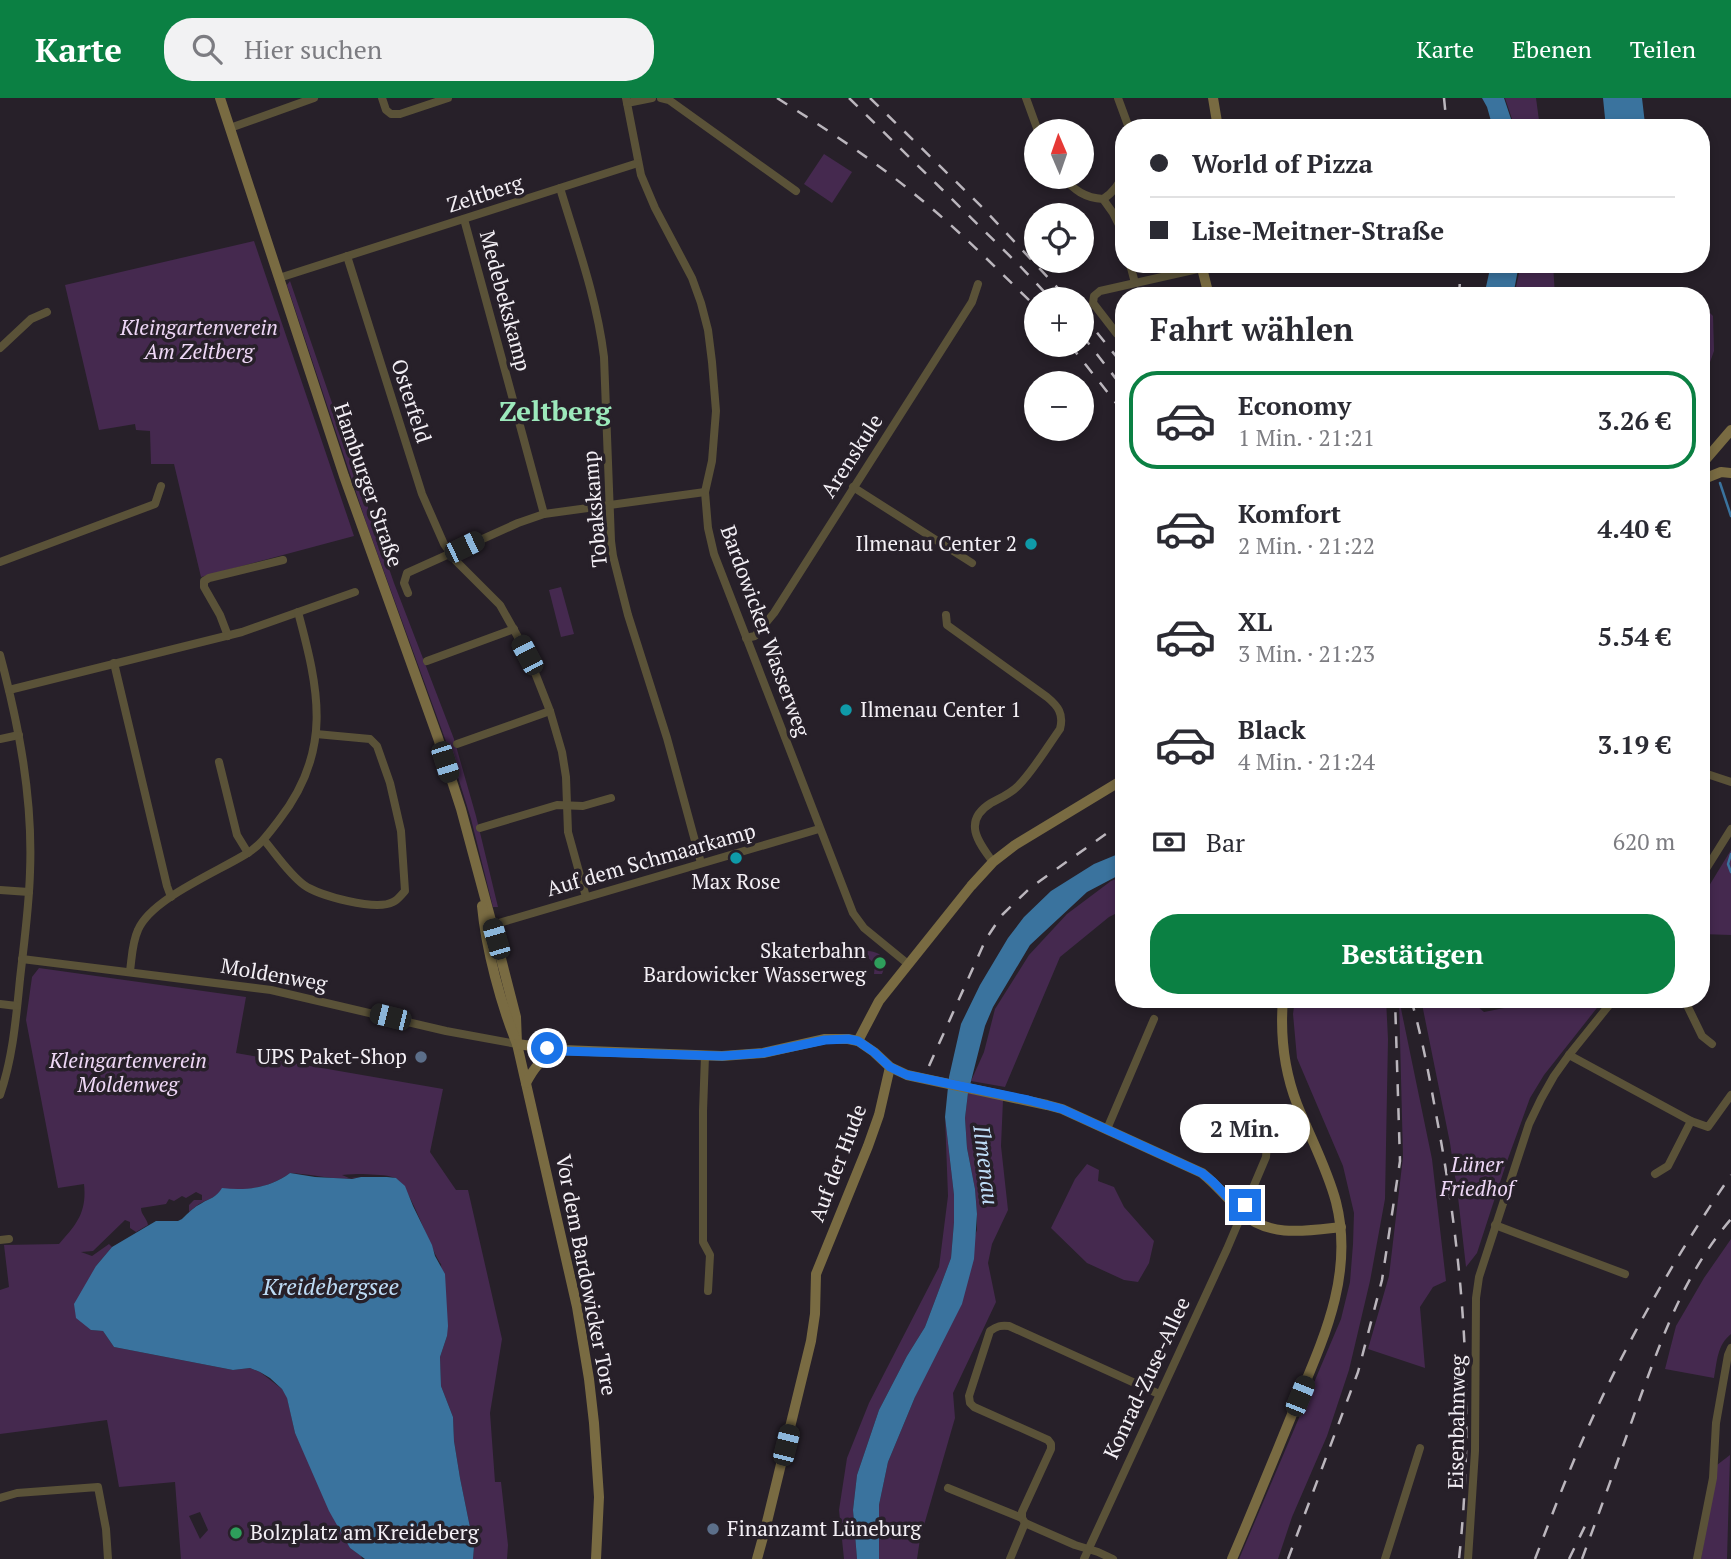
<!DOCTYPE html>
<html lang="de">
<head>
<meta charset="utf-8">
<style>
  :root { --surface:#fff; --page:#f2f2f3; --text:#2b2b33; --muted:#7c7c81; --line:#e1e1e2; --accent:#0b8043 }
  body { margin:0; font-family:"PT Serif",serif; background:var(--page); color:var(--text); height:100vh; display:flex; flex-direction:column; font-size:26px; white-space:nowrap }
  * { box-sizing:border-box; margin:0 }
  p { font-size:23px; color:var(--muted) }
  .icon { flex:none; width:38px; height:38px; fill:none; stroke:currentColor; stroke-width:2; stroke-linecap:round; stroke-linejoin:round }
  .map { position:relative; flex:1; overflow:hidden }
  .panel { position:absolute; left:1115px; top:189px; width:595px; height:721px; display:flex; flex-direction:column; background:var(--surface); border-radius:28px; box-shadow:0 4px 10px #0003 }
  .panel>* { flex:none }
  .banner { position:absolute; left:1115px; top:21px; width:595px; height:154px; border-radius:28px; box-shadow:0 4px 10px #0003; display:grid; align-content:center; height:154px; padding:0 35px; background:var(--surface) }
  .needle { width:46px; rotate:358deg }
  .tools { position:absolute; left:1024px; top:21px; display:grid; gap:14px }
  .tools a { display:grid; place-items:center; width:70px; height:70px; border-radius:50%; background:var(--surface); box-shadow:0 4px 10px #0003; font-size:35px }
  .end { position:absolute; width:32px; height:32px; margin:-16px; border:9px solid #1a73e8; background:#fff; box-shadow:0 0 0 4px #fff }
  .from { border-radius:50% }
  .bubble { position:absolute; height:49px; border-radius:24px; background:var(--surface); box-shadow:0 4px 10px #0003; font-size:23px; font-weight:700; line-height:49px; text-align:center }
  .car { position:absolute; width:21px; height:42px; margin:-21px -10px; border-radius:9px; box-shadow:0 0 5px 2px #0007; background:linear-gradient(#222 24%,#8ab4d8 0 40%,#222 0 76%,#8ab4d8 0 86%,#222 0) }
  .banner b { display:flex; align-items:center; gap:24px; height:66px; font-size:26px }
  .banner b+b { border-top:2px solid var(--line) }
  .banner i { width:18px; height:18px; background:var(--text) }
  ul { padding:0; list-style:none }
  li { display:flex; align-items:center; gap:21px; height:98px; margin:0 14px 10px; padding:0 21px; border:4px solid transparent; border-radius:28px }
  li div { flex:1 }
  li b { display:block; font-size:26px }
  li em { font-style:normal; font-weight:700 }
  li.current { border-color:var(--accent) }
  li>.icon { width:63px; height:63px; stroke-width:1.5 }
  h2 { padding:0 35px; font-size:32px; line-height:84px }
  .pay { display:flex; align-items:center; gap:18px; height:77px; padding:0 35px; font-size:26px }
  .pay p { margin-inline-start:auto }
  .button { display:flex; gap:14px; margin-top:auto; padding:14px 35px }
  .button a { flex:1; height:80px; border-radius:28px; background:var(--accent); color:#fff; font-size:28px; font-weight:700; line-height:80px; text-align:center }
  header { display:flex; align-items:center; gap:42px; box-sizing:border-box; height:98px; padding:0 35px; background:var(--accent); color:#fff }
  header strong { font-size:33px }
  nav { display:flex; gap:38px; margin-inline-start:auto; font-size:24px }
  .search { width:490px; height:63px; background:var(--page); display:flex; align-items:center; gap:18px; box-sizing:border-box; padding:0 24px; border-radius:28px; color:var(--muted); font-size:26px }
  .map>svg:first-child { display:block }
  .green { fill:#45294f; fill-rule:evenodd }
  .water { fill:#3a739e }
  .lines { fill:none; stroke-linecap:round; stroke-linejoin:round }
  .stream { stroke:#3a739e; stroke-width:2.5 }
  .street { stroke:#5a5238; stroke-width:8 }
  .secondary { stroke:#796b42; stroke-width:10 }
  .rail { stroke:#bbb6bd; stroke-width:2.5; stroke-dasharray:12 12; stroke-linecap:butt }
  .route { stroke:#1a73e8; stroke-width:9 }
  .culture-dot { fill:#0f9aa8; stroke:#272029; stroke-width:2.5 }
  .leisure-dot { fill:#2e9e5b; stroke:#272029; stroke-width:2.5 }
  .service-dot { fill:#5c6f8a; stroke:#272029; stroke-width:2.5 }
  .labels { text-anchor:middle; stroke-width:7; stroke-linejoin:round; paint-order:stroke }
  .street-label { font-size:21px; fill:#f3eff5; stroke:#272029 }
  .park-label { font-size:21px; font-style:italic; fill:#eed7f6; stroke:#272029 }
  .poi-label { font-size:21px; fill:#f3eff5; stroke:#272029; text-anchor:end }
  .water-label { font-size:23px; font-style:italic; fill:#bddbf5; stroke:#272029 }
  .district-label { font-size:28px; font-weight:bold; fill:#9ce9bb; stroke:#272029 }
</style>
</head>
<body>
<header>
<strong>Karte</strong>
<div class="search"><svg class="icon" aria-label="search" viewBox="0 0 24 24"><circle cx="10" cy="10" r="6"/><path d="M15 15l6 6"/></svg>Hier suchen</div>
<nav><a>Karte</a><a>Ebenen</a><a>Teilen</a></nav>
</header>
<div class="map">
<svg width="1731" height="1461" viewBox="0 0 1731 1461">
  <rect width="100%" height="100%" fill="#272029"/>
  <g class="green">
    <polygon points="1505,0 1536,0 1540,30 1515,30"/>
    <polygon points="824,56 852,74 832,105 804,86"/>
    <polygon points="254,143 354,438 201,479 174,366 151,366 150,333 136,332 135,326 99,332 65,187"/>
    <polygon points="1521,166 1553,166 1555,198 1514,198"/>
    <polygon points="290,183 394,485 454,641 476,718 498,809 493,809 471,721 452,660 367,427 287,187"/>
    <polygon points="1701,212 1709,214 1713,218 1714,253 1701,289"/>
    <polygon points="561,489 574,536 561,539 549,492"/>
    <polygon points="1731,752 1731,837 1701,836 1701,801"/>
    <polygon points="1123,778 1123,812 1109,819 1060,859 1005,989 971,983 984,954 995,911 1029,857 1067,816 1111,783"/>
    <path d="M865,853C881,853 889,861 882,876H874L875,866L866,858Z"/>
    <path d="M39,870L246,899L236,955L443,991L430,1054L456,1092H468L502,1241L490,1315L495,1384H501L508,1447L507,1461H473L474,1449L460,1380L454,1343L453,1319L441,1288L440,1259L447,1238L441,1166C430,1151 409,1085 395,1080C385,1076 374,1077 363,1076C356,1076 349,1076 342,1077L349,1080L361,1079C337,1084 314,1076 290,1075C270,1090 246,1093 222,1091C216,1099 212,1100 203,1104C198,1106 193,1111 189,1114V1107L194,1102H202V1097L196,1094L186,1100L182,1098L174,1103L169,1101L166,1106L141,1110C141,1117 147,1120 148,1127L136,1134L130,1130V1124L125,1122L93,1153L81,1154L92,1158L109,1146L112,1149L96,1168L91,1232L103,1233L114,1249L233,1272L250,1270L260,1274L282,1291L287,1299L295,1335L350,1450L361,1458L362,1461H181L175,1384L119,1389L107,1322L0,1336V1192L9,1189L4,1147L59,1146C77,1126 87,1114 84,1086L58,1090L26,922L32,879ZM200,1414L208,1432L200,1441L189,1418Z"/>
    <polygon points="655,874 692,875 692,880 655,880"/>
    <polygon points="1295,901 1386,901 1388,941 1385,1101 1370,1183 1349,1272 1327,1338 1292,1419 1278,1461 1239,1461 1341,1221 1350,1184 1353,1146 1354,1115 1343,1068 1297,960 1293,916"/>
    <polygon points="1399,901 1432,1061 1446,1183 1433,1189 1420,1209 1425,1270 1368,1251 1389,1178 1403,1059"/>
    <polygon points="1421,901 1469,901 1484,914 1530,905 1542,901 1604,901 1544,977 1530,1000 1506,1066 1477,1155 1466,1169 1458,1099 1450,1045"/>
    <polygon points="968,995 1003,1002 1001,1048 1008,1112 992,1146 988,1165 996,1204 953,1295 955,1320 920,1441 917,1461 879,1461 879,1407 888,1364 915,1299 977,1132 977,1116 975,1091 967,1050 965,1020"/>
    <polygon points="945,1019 954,1097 954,1124 951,1160 925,1229 907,1258 879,1312 857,1377 853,1412 857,1461 844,1461 839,1412 847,1360 869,1305 939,1169 948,1098"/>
    <polygon points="1087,1066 1099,1072 1098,1083 1114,1089 1124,1109 1154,1143 1149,1165 1138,1184 1124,1182 1087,1165 1051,1130 1075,1081"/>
    <path d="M1731,1141V1236C1717,1247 1717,1264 1714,1280L1665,1271L1676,1228L1704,1180Z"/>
    <polygon points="1730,1357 1727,1461 1701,1461 1717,1367"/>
  </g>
  <g class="water">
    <polygon points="1482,0 1504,0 1514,30 1493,30 1487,9"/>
    <polygon points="1603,0 1642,0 1645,26 1630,27 1630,29 1606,30"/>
    <polygon points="1491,166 1519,166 1513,198 1484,198"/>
    <polygon points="1123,754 1123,775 1087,794 1030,847 993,909 985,928 968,995 965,1020 967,1050 975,1091 977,1116 974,1161 962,1206 915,1299 888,1364 879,1407 879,1461 857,1461 853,1412 857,1377 879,1312 907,1258 925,1229 951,1160 954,1124 954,1097 945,1019 949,979 961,926 980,887 1008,840 1024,819 1051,793 1094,766"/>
    <path d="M290,1075L315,1079L352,1081L361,1079H387L396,1080L405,1088L413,1108L432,1147L435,1158L445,1176L448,1228L447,1238L440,1259L441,1288L453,1319L454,1343L460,1380L474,1449L473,1461H365L350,1450L329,1413L295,1335L287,1300L282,1291L270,1280L260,1274L250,1270L233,1272L114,1249L103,1233L91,1232L76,1220L74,1206L96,1168L112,1149L156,1123H178L182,1121C188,1115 194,1109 202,1105C210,1100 216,1100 222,1090C246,1093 270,1090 290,1075Z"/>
  </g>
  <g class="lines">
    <g class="stream">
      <polyline points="1720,385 1731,418"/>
      <polyline points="1731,756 1728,766 1731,774"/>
    </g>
    <g class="street">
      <polyline points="382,0 386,12 391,16 400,16 448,0"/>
      <polyline points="626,0 641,77 655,110 692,180 701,205 708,232 712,264 716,313 712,363 705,394 708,430 714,456 853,815 864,830 908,866"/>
      <polyline points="661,0 669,2 796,93"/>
      <polyline points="1026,0 1038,33"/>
      <polyline points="1118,0 1129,30"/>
      <polyline points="627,5 652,0"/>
      <polyline points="230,30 314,0"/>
      <path d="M1063,79C1074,92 1085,100 1103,101L1113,115L1124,137"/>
      <path d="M560,90C577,146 597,201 604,259L611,443L613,458L628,517L667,640L701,765"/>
      <path d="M1103,101C1114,94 1119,86 1124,74"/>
      <polyline points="464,121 544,416"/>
      <polyline points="347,158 422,396 444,446 456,463 500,507 528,557 550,613 562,654 566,679 568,734 586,799"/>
      <polyline points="1130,166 1135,185"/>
      <polyline points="279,180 638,65"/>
      <polyline points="1124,238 1117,236 1093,205 1094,198 1100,193 1202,170"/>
      <polyline points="0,250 31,221 47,214"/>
      <polyline points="853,389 972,465"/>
      <polyline points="0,464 155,406 161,388"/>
      <polyline points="408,495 404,485 407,475 518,425 544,416 705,394"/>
      <path d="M946,517L947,527L1047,599C1058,608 1064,616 1060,631C1048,648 1033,673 1018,688C1010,696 1000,700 991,705C962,723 978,744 993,764"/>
      <polyline points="228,538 220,517 204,489 204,483 209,480 283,462"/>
      <polyline points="746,540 755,538 774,515 972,204 978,186"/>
      <path d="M0,557C19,628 33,700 30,774C29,810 24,845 20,881C16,920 13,959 0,997"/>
      <polyline points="427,563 514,531"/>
      <polyline points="114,565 167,788 171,799"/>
      <polyline points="9,592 242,534 355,494"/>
      <polyline points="0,641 19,637"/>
      <polyline points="457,646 550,613"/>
      <polyline points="219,664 237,737 248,755"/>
      <polyline points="1701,674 1731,684"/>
      <polyline points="480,730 557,707 583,708 611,700"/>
      <path d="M264,742C276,756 288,775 304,787C319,798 376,813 393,804C398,802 401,797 405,793L401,733L390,685L377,648L370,641L316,636"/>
      <polyline points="1701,779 1731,731"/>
      <polyline points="0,792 29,794"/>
      <polyline points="492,827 819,731"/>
      <polyline points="22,861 271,892 446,933 517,946"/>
      <path d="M130,873C132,859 132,845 138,832C151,801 217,774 246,756C260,748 269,735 279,722C333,653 319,592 298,514"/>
      <polyline points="1684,901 1702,938 1712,946"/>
      <polyline points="0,906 17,908"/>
      <polyline points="1569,957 1691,1023 1708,1029 1731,997"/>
      <polyline points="705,958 703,1013 703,1144 710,1157 708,1193"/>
      <polyline points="1107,1031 1154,921"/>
      <polyline points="1655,1076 1668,1068 1691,1023"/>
      <polyline points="1495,1127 1625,1176"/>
      <polyline points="0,1142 9,1141"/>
      <polyline points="948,1390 1022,1420 1025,1425 1075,1447 1098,1454 1113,1461"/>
      <polyline points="0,1400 17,1395 98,1389 106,1431 108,1461"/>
      <path d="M1022,1420V1414L1051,1351V1346L1048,1342L974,1309L970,1305L969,1298L990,1233C997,1228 1001,1227 1009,1228L1159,1296"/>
      <polyline points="1010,1461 1025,1425"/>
      <polyline points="1084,1461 1227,1151 1266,1059 1267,1046"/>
      <polyline points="1385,1461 1420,1350"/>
      <polyline points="1468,1461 1475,1353 1476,1200 1479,1179 1529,1026 1541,1001 1554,978 1569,957 1614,901"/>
      <polyline points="1697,1461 1713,1380 1716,1325 1728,1257 1731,1250"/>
    </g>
    <g class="secondary">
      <polyline points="220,0 344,378 438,640 461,711 496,841 516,919 517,946"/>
      <polyline points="1213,0 1218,30"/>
      <polyline points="1201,166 1209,198"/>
      <polyline points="1701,367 1731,332"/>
      <polyline points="1701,382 1721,374 1731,375"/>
      <path d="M482,808C486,851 501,907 517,946L577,1209L589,1281L594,1325L599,1399L596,1461"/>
      <polyline points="858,943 879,903 971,788 993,764 1015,747 1124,681"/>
      <path d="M517,946L562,952L722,958L763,955L825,941H848L858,943L874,954L890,969L907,977L1047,1007L1062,1011L1202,1075C1217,1087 1228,1101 1241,1114C1269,1140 1306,1133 1341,1129"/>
      <path d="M526,985C534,970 541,960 558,954"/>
      <polyline points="757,1461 765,1432 811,1243 815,1216 816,1176 868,1048 879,1017 890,969"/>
      <path d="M1232,1461C1253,1412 1273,1363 1293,1314C1321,1246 1355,1179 1336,1104C1327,1070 1310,1039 1297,1006C1284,972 1280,937 1283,901"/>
    </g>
    <g class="rail">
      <path d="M777,0C826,31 874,62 918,99C960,133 998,172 1036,209"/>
      <polyline points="849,0 1019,167 1051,201"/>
      <polyline points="870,0 983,110 1068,201"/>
      <polyline points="1444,0 1447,30"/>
      <polyline points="1459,198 1461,166"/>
      <polyline points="1082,216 1124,268"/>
      <polyline points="1082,237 1124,291"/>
      <polyline points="1070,247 1124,315"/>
      <path d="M1411,901C1422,939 1429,977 1436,1016C1464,1162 1475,1313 1459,1461"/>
      <polyline points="929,968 986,841 1002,817 1030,790 1124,723"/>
      <polyline points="1288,1461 1358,1274 1382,1182 1400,1063 1395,901"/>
      <path d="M1535,1461C1547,1430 1559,1398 1572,1367C1614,1265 1669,1168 1731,1077"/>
      <polyline points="1569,1461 1586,1426"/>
      <path d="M1582,1461C1602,1407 1621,1354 1640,1300C1664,1235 1685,1175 1731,1121"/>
    </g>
  </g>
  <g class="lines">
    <polyline class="route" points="547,950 562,953 722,958 763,955 825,942 848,941 858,943 874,954 890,969 907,977 1028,1002 1062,1011 1202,1075 1212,1083 1242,1114 1245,1107"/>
  </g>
  <g class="culture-dot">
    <circle cx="1031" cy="446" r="7"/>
    <circle cx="846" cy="612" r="7"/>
    <circle cx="736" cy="760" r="7"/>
  </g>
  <g class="leisure-dot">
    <circle cx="880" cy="865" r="7"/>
    <circle cx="236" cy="1435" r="7"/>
  </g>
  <g class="service-dot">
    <circle cx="421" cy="959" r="7"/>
    <circle cx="713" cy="1431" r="7"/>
  </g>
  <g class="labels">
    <g class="street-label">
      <text transform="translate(485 96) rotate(-18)" y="7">Zeltberg</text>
      <text transform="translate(505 203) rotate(75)" y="7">Medebekskamp</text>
      <text transform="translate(411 303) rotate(72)" y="7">Osterfeld</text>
      <text transform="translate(852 358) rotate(-57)" y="7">Arenskule</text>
      <text transform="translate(368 387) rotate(71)" y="7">Hamburger Straße</text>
      <text transform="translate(595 411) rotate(-95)" y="7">Tobakskamp</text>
      <text transform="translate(765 533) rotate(70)" y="7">Bardowicker Wasserweg</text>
      <text transform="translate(651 762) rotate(-16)" y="7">Auf dem Schmaarkamp</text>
      <text transform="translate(274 877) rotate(10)" y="7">Moldenweg</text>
      <text transform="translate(838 1065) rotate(-69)" y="7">Auf der Hude</text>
      <text transform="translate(586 1177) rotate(79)" y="7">Vor dem Bardowicker Tore</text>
      <text transform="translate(1147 1280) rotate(-65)" y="7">Konrad-Zuse-Allee</text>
      <text transform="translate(1457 1324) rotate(-89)" y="7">Eisenbahnweg</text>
    </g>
    <g class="park-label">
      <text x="199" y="237">Kleingartenverein<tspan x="199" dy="24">Am Zeltberg</tspan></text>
      <text x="128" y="970">Kleingartenverein<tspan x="128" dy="24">Moldenweg</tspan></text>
      <text x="1477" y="1074">Lüner<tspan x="1477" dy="24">Friedhof</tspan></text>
    </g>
    <g class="poi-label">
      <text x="1017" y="453">Ilmenau Center 2</text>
      <text x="860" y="619" text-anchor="start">Ilmenau Center 1</text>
      <text x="736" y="791" text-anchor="middle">Max Rose</text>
      <text x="866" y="860">Skaterbahn<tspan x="866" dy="24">Bardowicker Wasserweg</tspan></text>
      <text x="407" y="966">UPS Paket-Shop</text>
      <text x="727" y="1438" text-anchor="start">Finanzamt Lüneburg</text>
      <text x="250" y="1442" text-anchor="start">Bolzplatz am Kreideberg</text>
    </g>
    <g class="water-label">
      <text transform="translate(986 1067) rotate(83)" y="8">Ilmenau</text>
      <text x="331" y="1197">Kreidebergsee</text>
    </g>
    <g class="district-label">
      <text x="555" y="323">Zeltberg</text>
    </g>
  </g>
</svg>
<div class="tools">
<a><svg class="needle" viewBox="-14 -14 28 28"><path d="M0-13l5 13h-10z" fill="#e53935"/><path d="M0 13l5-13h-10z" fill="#7c7c81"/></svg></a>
<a><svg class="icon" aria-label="locate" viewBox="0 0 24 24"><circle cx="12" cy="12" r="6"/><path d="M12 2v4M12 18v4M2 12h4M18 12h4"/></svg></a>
<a>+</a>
<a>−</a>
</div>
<i class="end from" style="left:547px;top:950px"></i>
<i class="end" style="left:1245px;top:1107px"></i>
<div class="bubble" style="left:1180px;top:1006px;width:130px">2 Min.</div>
<i class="car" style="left:464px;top:449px;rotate:64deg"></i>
<i class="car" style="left:527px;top:557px;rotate:332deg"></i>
<i class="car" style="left:445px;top:664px;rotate:162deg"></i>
<i class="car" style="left:496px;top:841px;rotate:344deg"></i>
<i class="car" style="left:390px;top:919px;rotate:284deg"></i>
<i class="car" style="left:1300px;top:1298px;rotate:22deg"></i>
<i class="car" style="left:786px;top:1347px;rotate:14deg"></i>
<div class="banner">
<b><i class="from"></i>World of Pizza</b>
<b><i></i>Lise-Meitner-Straße</b>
</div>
<section class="panel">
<h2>Fahrt wählen</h2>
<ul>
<li class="current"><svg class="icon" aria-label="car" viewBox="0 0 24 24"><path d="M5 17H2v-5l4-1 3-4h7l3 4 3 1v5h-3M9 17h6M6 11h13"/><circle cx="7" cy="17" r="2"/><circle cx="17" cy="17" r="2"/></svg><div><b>Economy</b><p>1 Min. · 21:21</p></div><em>3.26 €</em></li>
<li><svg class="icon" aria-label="car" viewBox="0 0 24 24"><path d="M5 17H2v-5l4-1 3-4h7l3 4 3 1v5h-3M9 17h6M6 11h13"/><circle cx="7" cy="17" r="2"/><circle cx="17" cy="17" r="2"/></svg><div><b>Komfort</b><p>2 Min. · 21:22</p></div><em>4.40 €</em></li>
<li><svg class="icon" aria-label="car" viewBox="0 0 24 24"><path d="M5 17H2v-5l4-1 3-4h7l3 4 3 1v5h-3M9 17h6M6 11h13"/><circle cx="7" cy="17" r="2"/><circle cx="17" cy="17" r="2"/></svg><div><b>XL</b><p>3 Min. · 21:23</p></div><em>5.54 €</em></li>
<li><svg class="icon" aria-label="car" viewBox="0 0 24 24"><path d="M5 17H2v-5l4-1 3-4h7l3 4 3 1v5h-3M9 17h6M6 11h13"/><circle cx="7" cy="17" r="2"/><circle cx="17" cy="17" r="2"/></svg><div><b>Black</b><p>4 Min. · 21:24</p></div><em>3.19 €</em></li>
</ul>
<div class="pay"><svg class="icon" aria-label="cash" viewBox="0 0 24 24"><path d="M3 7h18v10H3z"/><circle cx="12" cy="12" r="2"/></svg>Bar<p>620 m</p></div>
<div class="button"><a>Bestätigen</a></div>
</section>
</div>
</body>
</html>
